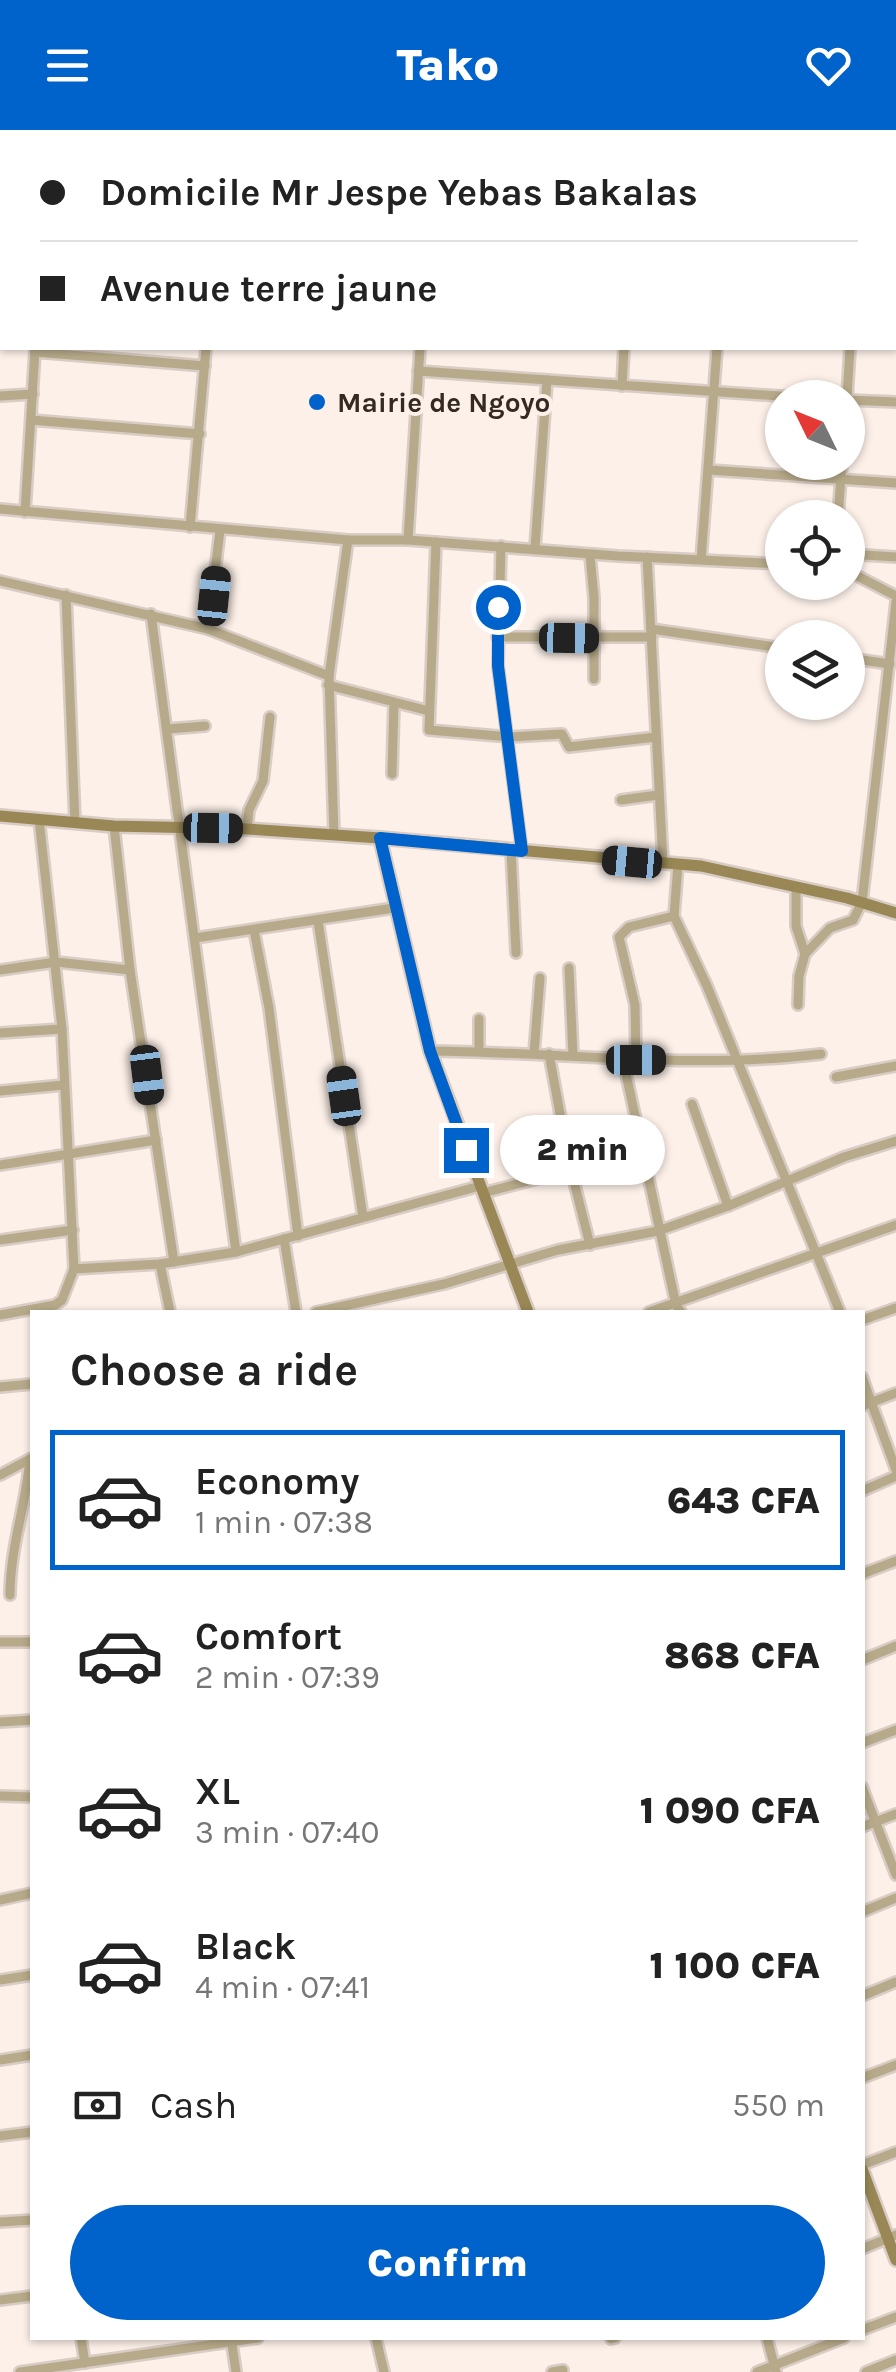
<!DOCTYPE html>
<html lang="en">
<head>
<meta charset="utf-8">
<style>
  :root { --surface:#fff; --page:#f6f6f6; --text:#222; --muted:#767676; --line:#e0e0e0; --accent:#0062cb }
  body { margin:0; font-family:Karla,sans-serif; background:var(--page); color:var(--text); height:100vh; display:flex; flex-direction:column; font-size:38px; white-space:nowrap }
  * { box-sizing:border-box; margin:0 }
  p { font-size:32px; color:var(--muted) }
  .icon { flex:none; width:55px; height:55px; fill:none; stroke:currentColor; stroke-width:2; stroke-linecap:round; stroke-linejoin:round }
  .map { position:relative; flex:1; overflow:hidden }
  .sheet { position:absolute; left:30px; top:1180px; width:835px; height:1030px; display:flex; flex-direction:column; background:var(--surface); border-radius:0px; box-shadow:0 2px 8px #0004 }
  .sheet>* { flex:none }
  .hud { position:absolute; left:0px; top:0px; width:898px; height:220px; box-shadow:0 2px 8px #0004; display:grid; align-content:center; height:220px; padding:0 40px; background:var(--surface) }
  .needle { width:65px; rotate:313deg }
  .controls { position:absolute; left:765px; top:250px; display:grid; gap:20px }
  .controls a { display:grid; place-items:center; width:100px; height:100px; border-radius:50%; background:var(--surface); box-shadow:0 2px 8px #0004; font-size:50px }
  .end { position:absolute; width:45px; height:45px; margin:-22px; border:12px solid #0062cb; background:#fff; box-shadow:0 0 0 5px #fff }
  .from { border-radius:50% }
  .bubble { position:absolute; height:70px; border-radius:35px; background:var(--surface); box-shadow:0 2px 8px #0004; font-size:32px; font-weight:800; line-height:70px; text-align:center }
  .car { position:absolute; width:30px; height:60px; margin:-30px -15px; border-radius:12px; box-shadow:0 0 8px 2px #0007; background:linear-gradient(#222 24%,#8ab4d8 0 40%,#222 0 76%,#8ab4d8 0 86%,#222 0) }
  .hud b { display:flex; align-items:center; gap:35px; height:95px; font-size:38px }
  .hud b+b { border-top:2px solid var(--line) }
  .hud i { width:25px; height:25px; background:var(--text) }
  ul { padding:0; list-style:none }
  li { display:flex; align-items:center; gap:30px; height:140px; margin:0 20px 15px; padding:0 20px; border:5px solid transparent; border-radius:0px }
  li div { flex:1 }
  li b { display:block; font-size:38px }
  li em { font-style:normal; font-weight:800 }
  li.on { border-color:var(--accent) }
  li>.icon { width:90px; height:90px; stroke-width:1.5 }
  h2 { padding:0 40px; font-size:45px; line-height:120px }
  .pay { display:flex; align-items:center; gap:25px; height:110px; padding:0 40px; font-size:38px }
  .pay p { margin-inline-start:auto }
  .primary-button { display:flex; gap:20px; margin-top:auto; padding:20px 40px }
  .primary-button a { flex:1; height:115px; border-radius:60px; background:var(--accent); color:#fff; font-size:40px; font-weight:800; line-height:115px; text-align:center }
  header { display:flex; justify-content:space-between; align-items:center; height:130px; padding:0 40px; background:var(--accent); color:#fff; font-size:45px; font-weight:800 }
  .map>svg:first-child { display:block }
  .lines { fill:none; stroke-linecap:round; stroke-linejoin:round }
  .street-casing { stroke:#d8ccc4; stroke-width:14 }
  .secondary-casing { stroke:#d8ccc4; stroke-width:16 }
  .street { stroke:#b7aa8a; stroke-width:9 }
  .secondary { stroke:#998755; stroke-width:11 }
  .route { stroke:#0062cb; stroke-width:12 }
  .poi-dot { fill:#0062cb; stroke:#fcf0e8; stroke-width:4 }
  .labels { text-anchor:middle; stroke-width:8; stroke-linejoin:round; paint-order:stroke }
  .poi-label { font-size:28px; font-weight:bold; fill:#342a21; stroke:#fcf0e8; text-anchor:start }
</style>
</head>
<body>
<header><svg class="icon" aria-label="menu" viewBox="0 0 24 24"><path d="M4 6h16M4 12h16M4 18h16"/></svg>Tako<svg class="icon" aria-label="heart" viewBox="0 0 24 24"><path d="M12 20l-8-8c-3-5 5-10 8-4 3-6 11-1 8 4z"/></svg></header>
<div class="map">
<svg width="896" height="2242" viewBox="0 0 896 2242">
  <rect width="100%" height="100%" fill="#fcf0e8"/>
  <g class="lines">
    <g class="street-casing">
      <g id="street">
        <polyline points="337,0 380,2"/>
        <polyline points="46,2 46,0"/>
        <polyline points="221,2 222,0"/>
        <polyline points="432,2 432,0"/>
        <polyline points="640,2 640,0"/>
        <polyline points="0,23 2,23"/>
        <polyline points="895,36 896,36"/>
        <polyline points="0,86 2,86"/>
        <polyline points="895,113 896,113"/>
        <polyline points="0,142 2,142"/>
        <polyline points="895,194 896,194"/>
        <polyline points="0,207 2,207"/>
        <polyline points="35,222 205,236"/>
        <polyline points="418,241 808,268"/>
        <polyline points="622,256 624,218"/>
        <polyline points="0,266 33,264"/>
        <polyline points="847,268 850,218"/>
        <polyline points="848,270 896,272"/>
        <polyline points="31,290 200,304"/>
        <polyline points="709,340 896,353"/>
        <polyline points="0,379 348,410 408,410 618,426 782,434"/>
        <polyline points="25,382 35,220"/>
        <polyline points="838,388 842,332"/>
        <polyline points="190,397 206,218"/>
        <polyline points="408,410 420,218"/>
        <polyline points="436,412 429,600 510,607 562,604 569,617 656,607"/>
        <polyline points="501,416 498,536 522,721"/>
        <polyline points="535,418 547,250"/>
        <polyline points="848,424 896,427"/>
        <polyline points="590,425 594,468 594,549"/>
        <polyline points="647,427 663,733"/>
        <polyline points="701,430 717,218"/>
        <polyline points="848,441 896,466"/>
        <polyline points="0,451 208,499 329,546 334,705"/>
        <polyline points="66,465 75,693"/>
        <polyline points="151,484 236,1122"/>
        <polyline points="208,499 220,400"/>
        <polyline points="651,499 782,518"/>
        <polyline points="497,507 652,507"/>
        <polyline points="848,528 890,534"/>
        <polyline points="329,546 348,410"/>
        <polyline points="328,555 429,581"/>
        <polyline points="168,599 205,596"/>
        <polyline points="392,644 394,573"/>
        <polyline points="621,670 658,665"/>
        <polyline points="39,689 62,899 74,1139"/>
        <polyline points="114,696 130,840 174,1132"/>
        <polyline points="247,699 249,680 263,651 270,587"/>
        <polyline points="511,720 516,823"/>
        <polyline points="678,734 674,786 707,856 840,1182"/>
        <polyline points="796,759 796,796 805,824 799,846 798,875"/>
        <polyline points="318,791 363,1087"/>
        <polyline points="254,800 269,878 298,1106"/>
        <polyline points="195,808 394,778"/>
        <polyline points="805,824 830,798 853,790 862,772 896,472"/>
        <polyline points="569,838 573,925"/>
        <polyline points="0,840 56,832 130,840"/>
        <polyline points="0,903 62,899"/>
        <path d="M430,921C560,922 691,940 821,924"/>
        <polyline points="479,921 479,889"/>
        <polyline points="534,923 540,848"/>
        <polyline points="549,924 569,1032 590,1115"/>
        <polyline points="623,930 676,1175 681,1182"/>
        <polyline points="636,930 635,875 619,807 629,797 674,786"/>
        <polyline points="836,947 896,936"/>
        <polyline points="0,961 64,955"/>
        <polyline points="692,974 728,1076"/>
        <polyline points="0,1035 156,1010"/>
        <polyline points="483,1063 571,1040"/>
        <polyline points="284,1109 296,1182"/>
        <polyline points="0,1110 73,1100"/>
        <polyline points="160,1134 170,1182"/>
        <polyline points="316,1182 444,1154 558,1120 658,1101 728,1076 844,1027 896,1011"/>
        <polyline points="649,1182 896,1095"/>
        <polyline points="0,1185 55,1175 62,1170 74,1139 160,1134 236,1122 480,1056"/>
        <polyline points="862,1190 896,1178"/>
        <polyline points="862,1247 896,1340"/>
        <polyline points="0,1257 32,1254"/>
        <polyline points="862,1276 896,1263"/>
        <polyline points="0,1345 32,1328"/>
        <polyline points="862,1361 896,1346"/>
        <polyline points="862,1444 896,1431"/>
        <path d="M10,1465C10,1418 26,1375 30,1329"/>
        <polyline points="0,1512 32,1512"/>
        <polyline points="862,1530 896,1516"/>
        <polyline points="0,1592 32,1590"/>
        <polyline points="862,1613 896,1600"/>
        <polyline points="862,1657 896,1745"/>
        <polyline points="0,1666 32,1667"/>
        <polyline points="862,1697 896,1684"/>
        <polyline points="0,1770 32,1763"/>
        <polyline points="862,1782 896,1768"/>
        <polyline points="0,1850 32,1845"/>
        <polyline points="862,1866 896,1852"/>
        <polyline points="0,1930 32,1925"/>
        <polyline points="862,1948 896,1935"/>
        <polyline points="0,2006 32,2002"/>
        <polyline points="862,2035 896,2022"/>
        <polyline points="0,2092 32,2090"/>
        <polyline points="862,2119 896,2105"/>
        <polyline points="0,2170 32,2166"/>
        <polyline points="862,2200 896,2187"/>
        <polyline points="81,2208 85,2233"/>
        <polyline points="231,2208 236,2242"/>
        <polyline points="376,2208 384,2242"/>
        <polyline points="767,2208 776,2242"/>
        <polyline points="611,2209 615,2208"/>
        <polyline points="20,2242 258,2208"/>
        <polyline points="552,2242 563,2240"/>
        <polyline points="757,2242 844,2208"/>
        <polyline points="866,2242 896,2230"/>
      </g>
    </g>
    <g class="secondary-casing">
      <g id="secondary">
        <polyline points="0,686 114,696 247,699 380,708 701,736 847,768 896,783"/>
        <polyline points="380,708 430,921 528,1182"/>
        <polyline points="862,2039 896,2130"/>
      </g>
    </g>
    <use href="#street" class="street"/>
    <use href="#secondary" class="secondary"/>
  </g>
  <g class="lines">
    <polyline class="route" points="466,1020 430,921 380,708 522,721 498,536 498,477"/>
  </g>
  <circle class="poi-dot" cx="317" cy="272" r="10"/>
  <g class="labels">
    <g class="poi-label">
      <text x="337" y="282">Mairie de Ngoyo</text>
    </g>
  </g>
</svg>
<div class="controls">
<a><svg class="needle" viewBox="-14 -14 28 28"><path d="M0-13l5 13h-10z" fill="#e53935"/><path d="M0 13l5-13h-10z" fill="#767676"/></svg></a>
<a><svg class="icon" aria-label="locate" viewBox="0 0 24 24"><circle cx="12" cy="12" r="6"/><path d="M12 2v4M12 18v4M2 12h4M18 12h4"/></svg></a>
<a><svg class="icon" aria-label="layers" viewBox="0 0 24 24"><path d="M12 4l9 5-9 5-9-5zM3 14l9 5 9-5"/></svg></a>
</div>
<i class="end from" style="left:498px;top:477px"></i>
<i class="end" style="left:466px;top:1020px"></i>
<div class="bubble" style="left:500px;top:985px;width:165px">2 min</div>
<i class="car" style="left:214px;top:466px;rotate:6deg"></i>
<i class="car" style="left:569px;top:508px;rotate:91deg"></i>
<i class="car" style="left:213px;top:698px;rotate:91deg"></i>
<i class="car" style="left:632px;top:732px;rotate:275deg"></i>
<i class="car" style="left:636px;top:930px;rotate:90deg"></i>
<i class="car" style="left:147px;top:945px;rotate:173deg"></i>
<i class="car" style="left:344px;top:966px;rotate:352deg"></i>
<div class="hud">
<b><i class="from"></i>Domicile Mr Jespe Yebas Bakalas</b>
<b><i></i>Avenue terre jaune</b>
</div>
<section class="sheet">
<h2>Choose a ride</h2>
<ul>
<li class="on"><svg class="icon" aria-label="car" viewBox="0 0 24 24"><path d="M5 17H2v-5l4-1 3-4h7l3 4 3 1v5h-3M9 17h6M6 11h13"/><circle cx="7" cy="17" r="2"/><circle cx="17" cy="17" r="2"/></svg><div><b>Economy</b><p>1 min · 07:38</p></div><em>643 CFA</em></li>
<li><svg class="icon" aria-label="car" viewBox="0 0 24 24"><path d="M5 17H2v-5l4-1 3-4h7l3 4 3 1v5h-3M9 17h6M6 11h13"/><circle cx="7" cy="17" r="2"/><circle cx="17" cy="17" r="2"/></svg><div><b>Comfort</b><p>2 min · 07:39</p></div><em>868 CFA</em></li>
<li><svg class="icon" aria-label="car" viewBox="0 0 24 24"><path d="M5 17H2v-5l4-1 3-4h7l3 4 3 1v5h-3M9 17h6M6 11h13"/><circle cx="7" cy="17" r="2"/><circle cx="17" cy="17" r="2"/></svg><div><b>XL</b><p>3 min · 07:40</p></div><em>1 090 CFA</em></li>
<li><svg class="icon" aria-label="car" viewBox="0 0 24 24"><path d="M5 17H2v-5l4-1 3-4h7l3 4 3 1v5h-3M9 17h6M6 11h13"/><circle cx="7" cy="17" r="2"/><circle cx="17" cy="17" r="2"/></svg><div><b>Black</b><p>4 min · 07:41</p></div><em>1 100 CFA</em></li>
</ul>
<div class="pay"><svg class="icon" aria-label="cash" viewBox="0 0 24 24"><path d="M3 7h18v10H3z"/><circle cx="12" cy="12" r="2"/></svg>Cash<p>550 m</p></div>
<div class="primary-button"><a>Confirm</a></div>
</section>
</div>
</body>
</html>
